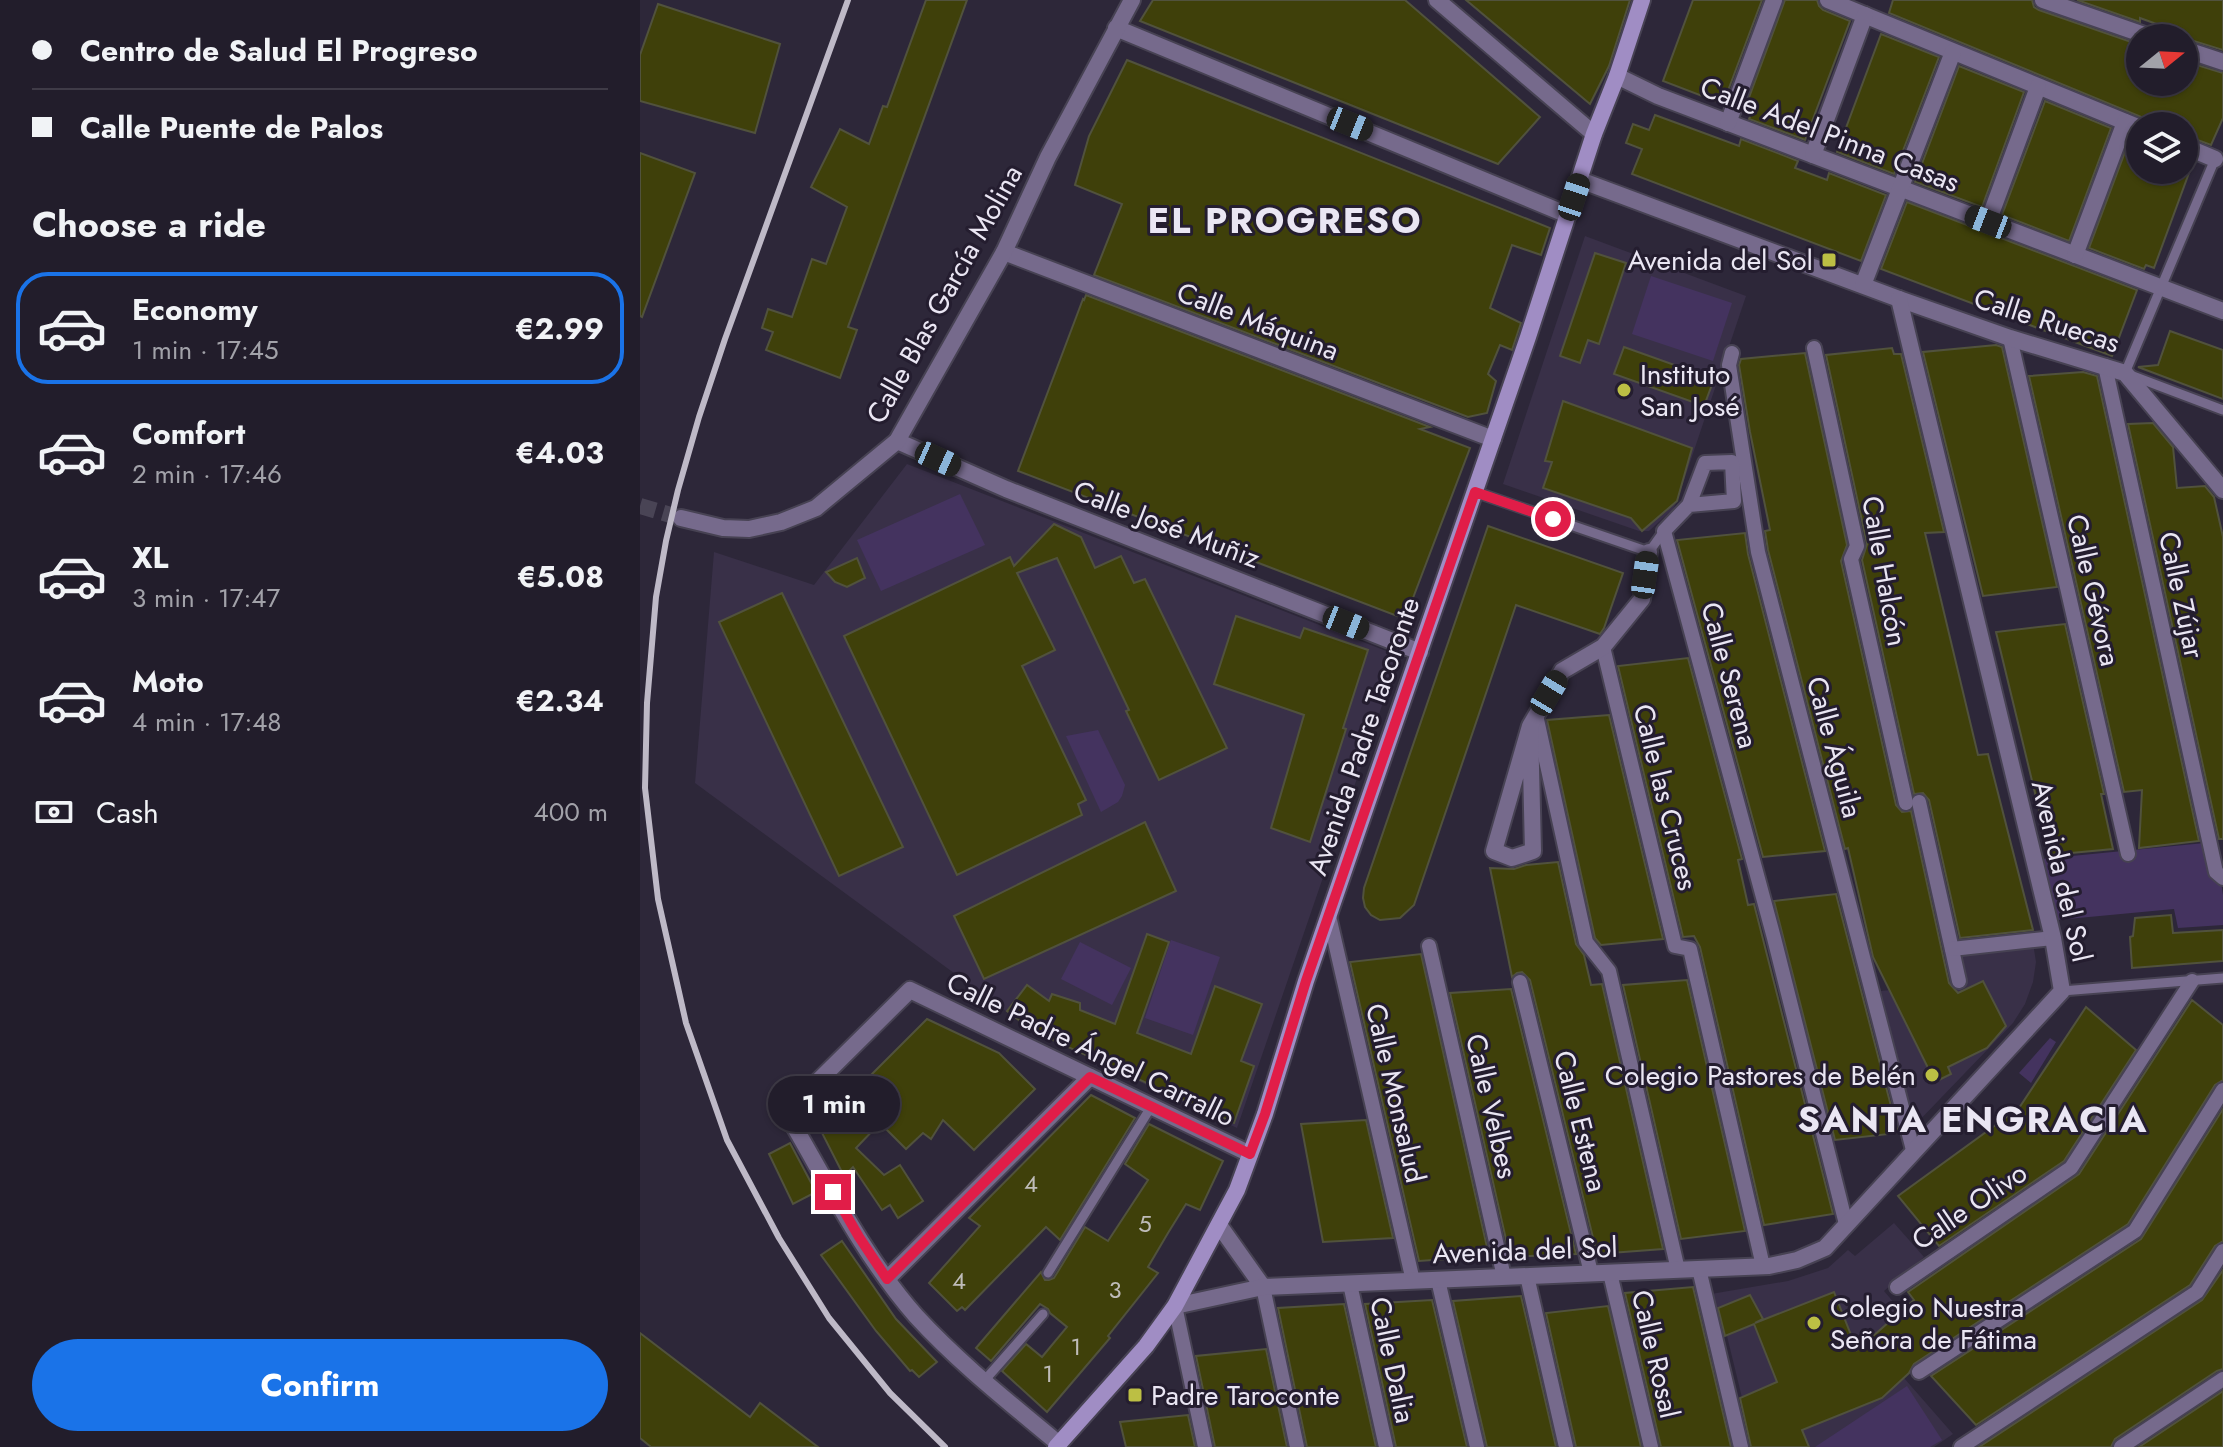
<!DOCTYPE html>
<html lang="en">
<head>
<meta charset="utf-8">
<style>
  :root { --surface:#221d2b; --page:#2e2a37; --text:#f1f3f6; --muted:#a2a2a9; --line:#3f3b47; --accent:#1a73e8 }
  body { margin:0; font-family:Jost,sans-serif; background:var(--page); color:var(--text); height:100vh; display:flex; flex-direction:column; font-size:30px; white-space:nowrap }
  * { box-sizing:border-box; margin:0 }
  p { font-size:26px; color:var(--muted) }
  .icon { flex:none; width:44px; height:44px; fill:none; stroke:currentColor; stroke-width:2; stroke-linecap:round; stroke-linejoin:round }
  .map { position:relative; flex:1; overflow:hidden }
  .side { display:flex; flex-direction:column; background:var(--surface); width:640px }
  .side>* { flex:none }
  .guide { display:grid; align-content:center; height:176px; padding:0 32px; background:var(--surface) }
  .needle { width:52px; rotate:72deg }
  .tools { position:absolute; left:1486px; top:24px; display:grid; gap:16px }
  .tools a { display:grid; place-items:center; width:72px; height:72px; border-radius:50%; background:var(--surface); box-shadow:0 2px 6px #0004,0 0 0 2px var(--line); font-size:40px }
  .end { position:absolute; width:36px; height:36px; margin:-18px; border:10px solid #e11d48; background:#fff; box-shadow:0 0 0 4px #fff }
  .from { border-radius:50% }
  .bubble { position:absolute; height:56px; border-radius:28px; background:var(--surface); box-shadow:0 2px 6px #0004,0 0 0 2px var(--line); font-size:26px; font-weight:700; line-height:56px; text-align:center }
  .car { position:absolute; width:24px; height:48px; margin:-24px -12px; border-radius:10px; box-shadow:0 0 6px 2px #0007; background:linear-gradient(#222 24%,#8ab4d8 0 40%,#222 0 76%,#8ab4d8 0 86%,#222 0) }
  .guide b { display:flex; align-items:center; gap:28px; height:76px; font-size:30px }
  .guide b+b { border-top:2px solid var(--line) }
  .guide i { width:20px; height:20px; background:var(--text) }
  ul { padding:0; list-style:none }
  li { display:flex; align-items:center; gap:24px; height:112px; margin:0 16px 12px; padding:0 16px; border:4px solid transparent; border-radius:32px }
  li div { flex:1 }
  li b { display:block; font-size:30px }
  li em { font-style:normal; font-weight:700 }
  li.active { border-color:var(--accent) }
  li>.icon { width:72px; height:72px; stroke-width:1.5 }
  h2 { padding:0 32px; font-size:36px; line-height:96px }
  .pay { display:flex; align-items:center; gap:20px; height:88px; padding:0 32px; font-size:30px }
  .pay p { margin-inline-start:auto }
  .primary-button { display:flex; gap:16px; margin-top:auto; padding:16px 32px }
  .primary-button a { flex:1; height:92px; border-radius:48px; background:var(--accent); color:#fff; font-size:32px; font-weight:700; line-height:92px; text-align:center }
  main { display:flex; flex:1; min-height:0 }
  .map>svg:first-child { display:block }
  .built { fill:#393048 }
  .green { fill:#44335f }
  .building { fill:#3f400a; stroke:#51523d; stroke-width:2 }
  .lines { fill:none; stroke-linecap:round; stroke-linejoin:round }
  .minor-tunnel { stroke:#494455; stroke-width:16; stroke-dasharray:16 8; stroke-linecap:butt }
  .service-casing { stroke:#474253; stroke-width:13 }
  .pedestrian-casing { stroke:#474253; stroke-width:18 }
  .minor-casing { stroke:#474253; stroke-width:20 }
  .secondary-casing { stroke:#474253; stroke-width:20 }
  .service { stroke:#766a8c; stroke-width:9 }
  .pedestrian { stroke:#766a8c; stroke-width:14 }
  .minor { stroke:#766a8c; stroke-width:16 }
  .secondary { stroke:#a08dc4; stroke-width:16 }
  .rail { stroke:#beb9c7; stroke-width:6 }
  .route { stroke:#e11d48; stroke-width:10 }
  .poi-dot { fill:#bcbf44; stroke:#241d2f; stroke-width:3 }
  .labels { text-anchor:middle; stroke-width:6; stroke-linejoin:round; paint-order:stroke }
  .number-label { font-size:24px; fill:#bfbcb9 }
  .street-label { font-size:28px; fill:#eae6f3; stroke:#241d2f }
  .poi-label { font-size:28px; fill:#eae6f3; stroke:#241d2f; text-anchor:start }
  .district-label { font-size:36px; font-weight:bold; letter-spacing:2px; fill:#eae6f3; stroke:#241d2f }
</style>
</head>
<body>
<main>
<section class="side">
<div class="guide">
<b><i class="from"></i>Centro de Salud El Progreso</b>
<b><i></i>Calle Puente de Palos</b>
</div>
<h2>Choose a ride</h2>
<ul>
<li class="active"><svg class="icon" aria-label="car" viewBox="0 0 24 24"><path d="M5 17H2v-5l4-1 3-4h7l3 4 3 1v5h-3M9 17h6M6 11h13"/><circle cx="7" cy="17" r="2"/><circle cx="17" cy="17" r="2"/></svg><div><b>Economy</b><p>1 min · 17:45</p></div><em>€2.99</em></li>
<li><svg class="icon" aria-label="car" viewBox="0 0 24 24"><path d="M5 17H2v-5l4-1 3-4h7l3 4 3 1v5h-3M9 17h6M6 11h13"/><circle cx="7" cy="17" r="2"/><circle cx="17" cy="17" r="2"/></svg><div><b>Comfort</b><p>2 min · 17:46</p></div><em>€4.03</em></li>
<li><svg class="icon" aria-label="car" viewBox="0 0 24 24"><path d="M5 17H2v-5l4-1 3-4h7l3 4 3 1v5h-3M9 17h6M6 11h13"/><circle cx="7" cy="17" r="2"/><circle cx="17" cy="17" r="2"/></svg><div><b>XL</b><p>3 min · 17:47</p></div><em>€5.08</em></li>
<li><svg class="icon" aria-label="car" viewBox="0 0 24 24"><path d="M5 17H2v-5l4-1 3-4h7l3 4 3 1v5h-3M9 17h6M6 11h13"/><circle cx="7" cy="17" r="2"/><circle cx="17" cy="17" r="2"/></svg><div><b>Moto</b><p>4 min · 17:48</p></div><em>€2.34</em></li>
</ul>
<div class="pay"><svg class="icon" aria-label="cash" viewBox="0 0 24 24"><path d="M3 7h18v10H3z"/><circle cx="12" cy="12" r="2"/></svg>Cash<p>400 m</p></div>
<div class="primary-button"><a>Confirm</a></div>
</section>
<div class="map">
<svg width="1583" height="1447" viewBox="0 0 1583 1447">
  <rect width="100%" height="100%" fill="#2d2739"/>
  <g class="built">
    <polygon points="945,236 1106,296 1037,501 1033,509 1009,531 999,531 863,484"/>
    <polygon points="267,464 759,656 597,1128 393,1031 55,783 74,552 174,585"/>
    <polygon points="1393,943 1396,962 1393,982 1385,1004 1373,1023 1274,1126 1241,991 1323,983 1320,950"/>
    <polygon points="1254,1223 1284,1257 1244,1291 1294,1350 1264,1378 1313,1434 1294,1447 1114,1447 1087,1336 1080,1338 1071,1294 1148,1281 1188,1268 1208,1250 1215,1256"/>
  </g>
  <g class="green">
    <polygon points="1011,276 1092,303 1073,361 992,334"/>
    <polygon points="320,494 345,545 241,591 217,540"/>
    <polygon points="458,730 485,785 482,796 478,802 461,812 426,736"/>
    <polygon points="1575,842 1583,895 1583,925 1538,928 1534,909 1417,920 1401,859"/>
    <polygon points="531,940 580,957 553,1035 505,1018"/>
    <polygon points="440,942 491,968 472,1005 421,979"/>
    <polygon points="1410,1038 1416,1042 1391,1083 1379,1073"/>
    <polygon points="1267,1386 1302,1440 1290,1447 1175,1447"/>
  </g>
  <g class="building">
    <polygon points="286,0 327,0 208,327 217,330 200,378 126,350 133,332 122,328 128,309 152,317 172,259 186,264 207,207 171,187 200,129 229,144 243,106 247,107"/>
    <polygon points="513,0 765,0 900,117 858,164 500,21"/>
    <polygon points="826,0 990,0 969,66 950,104"/>
    <polygon points="1053,0 1122,0 1083,104 1023,81"/>
    <polygon points="1145,0 1177,0 1179,6 1183,10 1210,21 1165,140 1109,119 1111,114 1104,111"/>
    <polygon points="1253,0 1392,0 1394,7 1399,10 1500,45 1500,82 1544,82 1544,61 1583,73 1583,118 1571,145 1544,135 1544,126 1511,126 1504,118 1249,13"/>
    <polygon points="1437,0 1583,0 1583,50 1544,38 1544,34 1500,18 1500,22"/>
    <polygon points="18,4 140,44 115,133 0,101 0,55"/>
    <polygon points="1241,34 1299,57 1254,174 1197,152"/>
    <polygon points="487,60 910,228 901,255 872,245 850,308 881,323 872,350 860,345 848,374 856,381 847,413 828,417 454,275 482,204 435,185 449,136"/>
    <polygon points="1319,66 1384,92 1342,207 1275,182"/>
    <polygon points="1405,101 1471,128 1429,241 1362,215"/>
    <polygon points="1015,115 1099,146 1101,139 1158,161 1155,168 1187,180 1189,173 1246,195 1221,261 992,174 1002,149 986,143 993,124 1009,130"/>
    <polygon points="1491,136 1500,139 1500,170 1544,170 1544,158 1553,162 1514,268 1506,265 1504,269 1449,248"/>
    <polygon points="0,153 55,173 2,317 0,316"/>
    <polygon points="1267,202 1497,290 1472,356 1241,269"/>
    <polygon points="955,253 986,263 959,344 948,340 940,363 920,356"/>
    <polygon points="446,295 790,427 780,429 830,448 765,619 378,471 443,299 444,300"/>
    <polygon points="1530,331 1583,350 1583,399 1498,367 1518,365"/>
    <polygon points="1356,345 1362,347 1417,587 1343,596 1283,352"/>
    <polygon points="984,347 1074,379 1064,406 974,374"/>
    <polygon points="1252,348 1254,354 1261,354 1304,532 1285,533 1338,755 1348,754 1393,930 1320,938 1289,800 1283,793 1274,794 1222,560 1227,544 1186,355"/>
    <polygon points="1165,353 1207,545 1201,561 1256,805 1262,812 1271,811 1309,983 1318,993 1343,981 1366,1026 1347,1048 1308,1067 1311,1074 1295,1082 1233,957 1208,848 1205,849 1128,550 1125,531 1130,530 1110,432 1099,365 1101,359"/>
    <polygon points="1443,372 1457,376 1559,841 1499,848 1502,790 1484,792 1389,376"/>
    <polygon points="923,401 1052,448 1037,501 1002,531 991,518 903,488 912,462 905,461"/>
    <polygon points="1513,423 1533,447 1537,488 1565,486 1574,497 1583,537 1583,839 1579,839 1488,424"/>
    <polygon points="414,524 441,537 455,568 481,556 494,583 505,579 587,748 519,780 486,711 489,710 417,558 377,573 415,650 382,666 446,800 438,804 442,815 317,875 204,636 370,557 374,566"/>
    <polygon points="848,526 983,573 964,628 960,634 876,605 774,905 760,918 740,920 731,915 725,907 723,898 724,888"/>
    <polygon points="1105,533 1108,554 1185,851 1123,857 1037,540"/>
    <polygon points="217,558 225,578 207,587 195,582 186,572"/>
    <polygon points="142,593 263,847 199,876 79,622"/>
    <polygon points="596,616 660,638 664,628 728,650 703,728 706,729 670,842 631,828 664,715 574,684"/>
    <polygon points="1425,624 1464,794 1461,794 1473,849 1410,855 1356,632"/>
    <polygon points="1048,658 1102,859 1098,860 1108,905 1114,904 1193,1214 1124,1225 1060,947 1054,936 1043,937 978,666"/>
    <polygon points="969,715 1023,939 961,945 955,938 907,720"/>
    <polygon points="505,822 536,891 344,979 314,916"/>
    <polygon points="918,862 936,944 944,955 951,985 962,984 1023,1249 957,1254 890,980 882,972 877,973 872,977 850,868 874,869 886,865"/>
    <polygon points="1196,894 1258,1133 1195,1140 1134,901"/>
    <polygon points="1531,915 1533,933 1583,930 1583,961 1492,968 1490,937 1493,936 1495,918"/>
    <polygon points="507,934 529,942 497,1033 551,1054 575,986 622,1004 601,1061 614,1066 594,1123 393,1031 367,1011 387,985 409,1001 412,994 440,1003 440,1010 475,1024"/>
    <polygon points="781,954 849,1256 779,1261 710,962"/>
    <polygon points="1047,980 1105,1231 1041,1239 983,985"/>
    <polygon points="871,989 936,1254 870,1257 810,993"/>
    <polygon points="1552,1000 1583,1025 1583,1080 1575,1085 1488,1224 1274,1364 1269,1373 1242,1398 1162,1430 1169,1447 1111,1447 1100,1398 1137,1382 1114,1324 1085,1336 1078,1308 1110,1295 1123,1319 1115,1323 1194,1292 1217,1350 1274,1300 1268,1292 1439,1174"/>
    <polygon points="1446,1007 1496,1050 1424,1161 1299,1246 1258,1196 1379,1108"/>
    <polygon points="287,1019 359,1053 395,1089 334,1150 303,1120 291,1139 283,1133 266,1149 240,1123 216,1148 244,1175 260,1165 283,1201 258,1218 250,1205 242,1210 213,1167 204,1176 179,1127"/>
    <polygon points="451,1095 495,1118 420,1240 406,1227 325,1310 322,1307 317,1311 289,1283 340,1226 329,1218"/>
    <polygon points="1583,1109 1583,1241 1575,1246 1550,1285 1336,1425 1291,1376 1501,1239"/>
    <polygon points="726,1120 753,1238 683,1242 661,1124"/>
    <polygon points="509,1124 583,1161 560,1210 546,1204 528,1233 508,1267 518,1273 468,1336 470,1338 407,1412 362,1371 386,1344 402,1357 427,1327 410,1313 408,1309 400,1304 351,1361 336,1348 401,1272 405,1280 409,1280 414,1278 445,1227 468,1241 508,1180 485,1164"/>
    <polygon points="150,1143 176,1192 153,1204 129,1154"/>
    <polygon points="202,1241 256,1319 297,1362 279,1377 272,1370 270,1371 236,1331 181,1255"/>
    <polygon points="1583,1270 1583,1369 1577,1371 1475,1439 1471,1447 1339,1447 1562,1300"/>
    <polygon points="1053,1287 1091,1447 1021,1447 985,1293"/>
    <polygon points="881,1296 916,1447 847,1447 813,1301"/>
    <polygon points="792,1300 827,1447 756,1447 725,1304"/>
    <polygon points="704,1304 736,1447 667,1447 638,1308"/>
    <polygon points="968,1306 1001,1447 936,1447 906,1313"/>
    <polygon points="0,1333 110,1417 120,1403 178,1447 11,1447 0,1438"/>
    <polygon points="626,1349 647,1447 575,1447 556,1356"/>
    <polygon points="1583,1391 1583,1447 1499,1447"/>
    <polygon points="548,1415 555,1447 486,1447 480,1422"/>
  </g>
  <g class="lines">
    <polyline class="minor-tunnel" points="0,506 41,518"/>
    <g class="service-casing">
      <g id="service">
        <polyline points="1575,159 1485,373 1583,410"/>
        <polyline points="835,492 1009,552 1024,531"/>
        <polyline points="1422,991 1583,978"/>
        <polyline points="408,1273 511,1107"/>
        <polyline points="344,1381 403,1314"/>
      </g>
    </g>
    <g class="pedestrian-casing">
      <g id="pedestrian">
        <polyline points="1370,338 1488,854"/>
        <polyline points="1174,348 1217,546 1211,559 1266,803"/>
        <polyline points="1092,353 1089,365 1118,552 1273,1150"/>
        <polyline points="1465,366 1576,872 1583,878"/>
        <polyline points="1049,505 1094,501 1092,462 1065,463 1049,505 1024,531 1134,938 1206,1224"/>
        <polyline points="963,647 1035,946 1050,949 1123,1266"/>
        <polyline points="896,715 946,942 969,971 1038,1270"/>
        <polyline points="1279,802 1319,981"/>
        <polyline points="689,916 773,1281"/>
        <polyline points="789,946 864,1277"/>
        <polyline points="1312,949 1413,938"/>
        <polyline points="880,982 951,1273"/>
        <polyline points="1059,1269 1101,1447"/>
        <polyline points="970,1273 1011,1447"/>
        <polyline points="887,1276 926,1447"/>
        <polyline points="798,1280 837,1447"/>
        <polyline points="710,1284 746,1447"/>
        <polyline points="623,1287 657,1447"/>
        <polyline points="1257,1287 1431,1168 1552,981"/>
        <polyline points="535,1306 565,1447"/>
        <polyline points="1279,1372 1495,1231 1583,1090"/>
        <polyline points="1321,1447 1557,1292 1583,1251"/>
        <polyline points="1481,1447 1583,1379"/>
      </g>
    </g>
    <g class="minor-casing">
      <g id="minor">
        <polyline points="797,0 954,134"/>
        <polyline points="1188,0 1500,128"/>
        <polyline points="1403,0 1513,38"/>
        <polyline points="476,28 928,215"/>
        <polyline points="1544,49 1583,62"/>
        <polyline points="977,76 1018,96 1583,311"/>
        <polyline points="1088,123 1134,0"/>
        <polyline points="1544,146 1575,159"/>
        <polyline points="1173,155 1225,15"/>
        <polyline points="940,180 1259,299 1370,338 1485,373 1583,490"/>
        <polyline points="1348,222 1398,87"/>
        <polyline points="364,252 853,439"/>
        <polyline points="1435,255 1485,122"/>
        <polyline points="1223,285 1313,52"/>
        <polyline points="257,441 366,489 780,652"/>
        <polyline points="41,518 83,528 109,529 141,522 176,508 257,441 364,252 408,157 492,0"/>
        <polyline points="890,726 854,851 872,858 893,851 890,726 922,671 963,647 1002,599 1009,552"/>
        <polyline points="579,1225 623,1287"/>
        <polyline points="247,1279 450,1077"/>
        <polyline points="535,1306 623,1287 1129,1266 1157,1260 1185,1248 1422,991 1413,938 1259,299"/>
        <path d="M419,1444C370,1403 319,1363 276,1316C225,1258 189,1186 150,1119L152,1107L270,990L610,1154"/>
      </g>
    </g>
    <g class="secondary-casing">
      <polyline id="secondary" points="416,1447 506,1346 535,1306 597,1190 625,1114 666,981 888,337 954,134 977,76 1002,0"/>
    </g>
    <use href="#service" class="service"/>
    <use href="#pedestrian" class="pedestrian"/>
    <use href="#minor" class="minor"/>
    <use href="#secondary" class="secondary"/>
    <polyline class="rail" points="208,0 85,339 59,417 38,490 26,541 16,597 7,703 5,788 18,899 46,1023 87,1140 139,1238 189,1318 250,1393 305,1447"/>
  </g>
  <g class="lines">
    <polyline class="route" points="193,1192 219,1237 247,1279 450,1077 610,1154 625,1114 666,981 835,492 913,519"/>
  </g>
  <g class="poi-dot">
    <rect x="1181" y="252" width="16" height="16" rx="4"/>
    <circle cx="984" cy="390" r="8"/>
    <circle cx="1292" cy="1075" r="8"/>
    <circle cx="1174" cy="1323" r="8"/>
    <rect x="487" y="1387" width="16" height="16" rx="4"/>
  </g>
  <g class="labels">
    <g class="number-label">
      <text x="391" y="1192">4</text>
      <text x="505" y="1232">5</text>
      <text x="319" y="1289">4</text>
      <text x="475" y="1298">3</text>
      <text x="436" y="1355">1</text>
      <text x="408" y="1382">1</text>
    </g>
    <g class="street-label">
      <text transform="translate(1190 134) rotate(21)" y="10">Calle Adel Pinna Casas</text>
      <text transform="translate(304 294) rotate(-61)" y="10">Calle Blas García Molina</text>
      <text transform="translate(1407 320) rotate(18)" y="10">Calle Ruecas</text>
      <text transform="translate(618 321) rotate(21)" y="10">Calle Máquina</text>
      <text transform="translate(527 524) rotate(21)" y="10">Calle José Muñiz</text>
      <text transform="translate(1245 571) rotate(80)" y="10">Calle Halcón</text>
      <text transform="translate(1454 590) rotate(77)" y="10">Calle Gévora</text>
      <text transform="translate(1542 595) rotate(78)" y="10">Calle Zújar</text>
      <text transform="translate(1090 675) rotate(75)" y="10">Calle Serena</text>
      <text transform="translate(723 736) rotate(-71)" y="10">Avenida Padre Tacoronte</text>
      <text transform="translate(1195 747) rotate(75)" y="10">Calle Águila</text>
      <text transform="translate(1026 797) rotate(76)" y="10">Calle las Cruces</text>
      <text transform="translate(1422 871) rotate(77)" y="10">Avenida del Sol</text>
      <text transform="translate(451 1049) rotate(26)" y="10">Calle Padre Ángel Carrallo</text>
      <text transform="translate(756 1093) rotate(77)" y="10">Calle Monsalud</text>
      <text transform="translate(852 1106) rotate(77)" y="10">Calle Velbes</text>
      <text transform="translate(941 1121) rotate(76)" y="10">Calle Estena</text>
      <text transform="translate(1329 1206) rotate(-34)" y="10">Calle Olivo</text>
      <text transform="translate(885 1250) rotate(-2)" y="10">Avenida del Sol</text>
      <text transform="translate(1016 1354) rotate(77)" y="10">Calle Rosal</text>
      <text transform="translate(753 1360) rotate(78)" y="10">Calle Dalia</text>
    </g>
    <g class="poi-label">
      <text x="1173" y="270" text-anchor="end">Avenida del Sol</text>
      <text x="1000" y="384">Instituto<tspan x="1000" dy="32">San José</tspan></text>
      <text x="1276" y="1085" text-anchor="end">Colegio Pastores de Belén</text>
      <text x="1190" y="1317">Colegio Nuestra<tspan x="1190" dy="32">Señora de Fátima</tspan></text>
      <text x="511" y="1405">Padre Taroconte</text>
    </g>
    <g class="district-label">
      <text x="645" y="233">EL PROGRESO</text>
      <text x="1333" y="1132">SANTA ENGRACIA</text>
    </g>
  </g>
</svg>
<div class="tools">
<a><svg class="needle" viewBox="-14 -14 28 28"><path d="M0-13l5 13h-10z" fill="#e53935"/><path d="M0 13l5-13h-10z" fill="#a2a2a9"/></svg></a>
<a><svg class="icon" aria-label="layers" viewBox="0 0 24 24"><path d="M12 4l9 5-9 5-9-5zM3 14l9 5 9-5"/></svg></a>
</div>
<i class="end from" style="left:913px;top:519px"></i>
<i class="end" style="left:193px;top:1192px"></i>
<div class="bubble" style="left:128px;top:1076px;width:132px">1 min</div>
<i class="car" style="left:710px;top:124px;rotate:112deg"></i>
<i class="car" style="left:934px;top:197px;rotate:18deg"></i>
<i class="car" style="left:1348px;top:222px;rotate:291deg"></i>
<i class="car" style="left:298px;top:459px;rotate:114deg"></i>
<i class="car" style="left:1005px;top:575px;rotate:8deg"></i>
<i class="car" style="left:706px;top:623px;rotate:112deg"></i>
<i class="car" style="left:909px;top:693px;rotate:31deg"></i>
</div>
</main>
</body>
</html>
